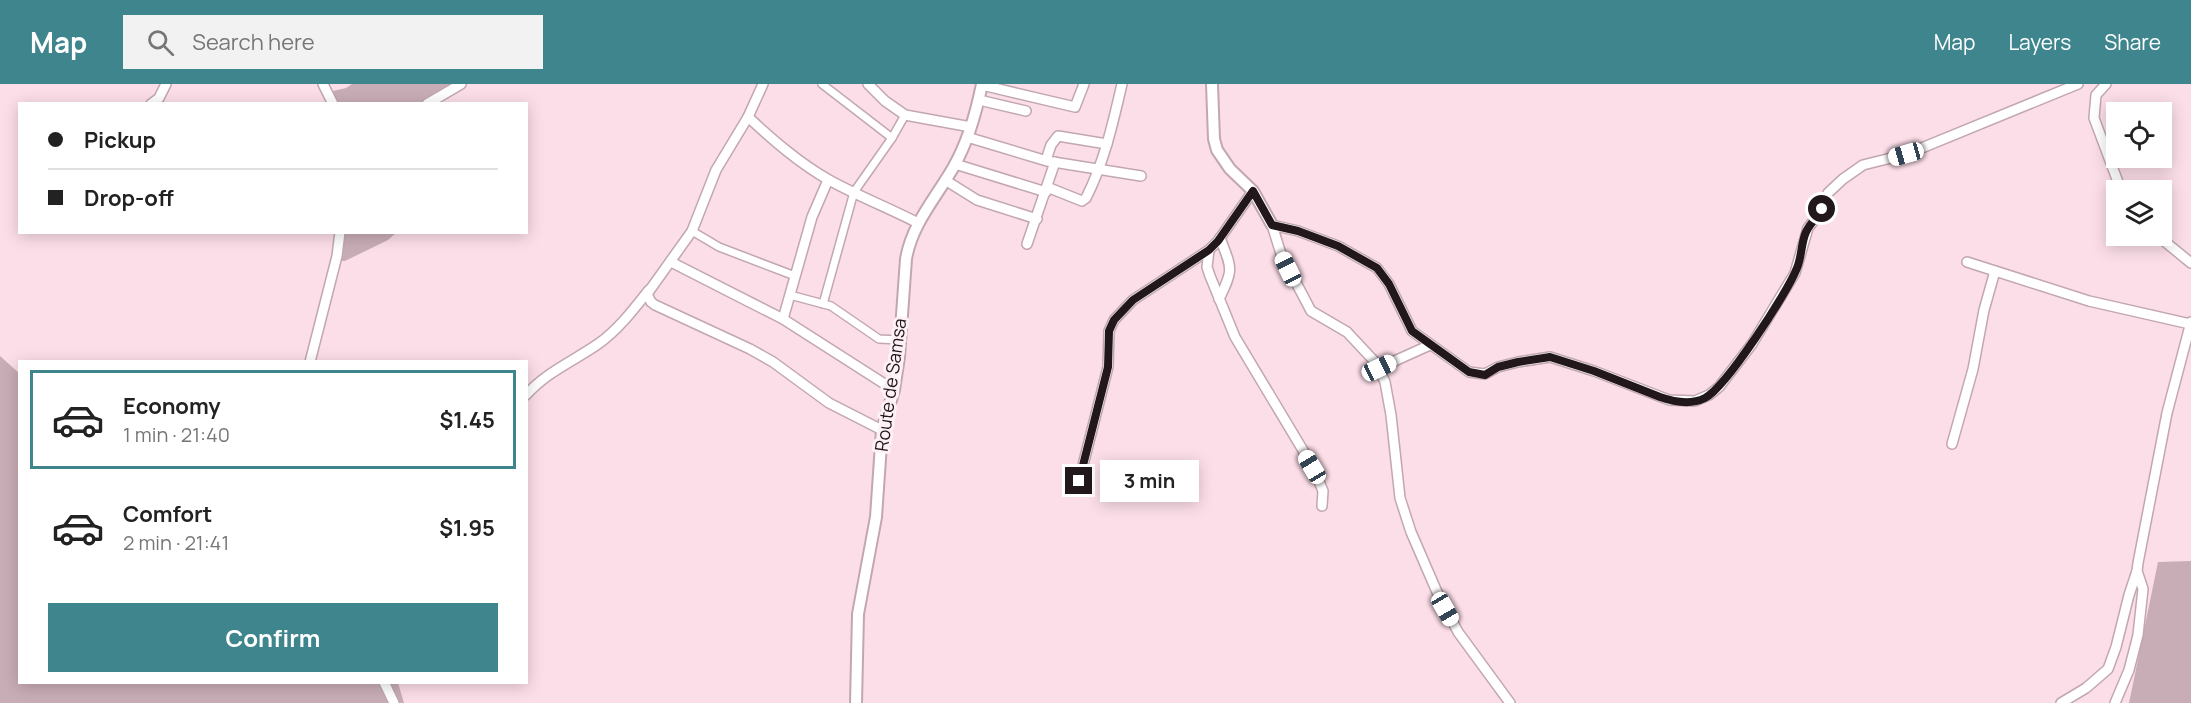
<!DOCTYPE html>
<html lang="en">
<head>
<meta charset="utf-8">
<style>
  :root { --surface:#fff; --page:#f2f2f2; --text:#222; --muted:#767676; --line:#e0e0e0; --accent:#3e858e }
  body { margin:0; font-family:Manrope,sans-serif; background:var(--page); color:var(--text); height:100vh; display:flex; flex-direction:column; font-size:22px; white-space:nowrap }
  * { box-sizing:border-box; margin:0 }
  p { font-size:20px; color:var(--muted) }
  .icon { flex:none; width:33px; height:33px; fill:none; stroke:currentColor; stroke-width:2; stroke-linecap:round; stroke-linejoin:round }
  .map { position:relative; flex:1; overflow:hidden }
  .sheet { position:absolute; left:18px; top:276px; width:510px; height:324px; display:flex; flex-direction:column; background:var(--surface); border-radius:0px; box-shadow:0 3px 15px #0003 }
  .sheet>* { flex:none }
  .banner { position:absolute; left:18px; top:18px; width:510px; height:132px; border-radius:0px; box-shadow:0 3px 15px #0003; display:grid; align-content:center; height:132px; padding:0 30px; background:var(--surface) }
  .tools { position:absolute; left:2106px; top:18px; display:grid; gap:12px }
  .tools a { display:grid; place-items:center; width:66px; height:66px; border-radius:0px; background:var(--surface); box-shadow:0 3px 15px #0003; font-size:30px }
  .end { position:absolute; width:27px; height:27px; margin:-14px; border:8px solid #22181c; background:#fff; box-shadow:0 0 0 3px #fff }
  .from { border-radius:50% }
  .bubble { position:absolute; height:42px; border-radius:0px; background:var(--surface); box-shadow:0 3px 15px #0003; font-size:20px; font-weight:700; line-height:42px; text-align:center }
  .car { position:absolute; width:18px; height:36px; margin:-18px -9px; border-radius:8px; box-shadow:0 0 4px 2px #0007; background:linear-gradient(#fff 24%,#345 0 40%,#fff 0 76%,#345 0 86%,#fff 0) }
  .banner b { display:flex; align-items:center; gap:21px; height:57px; font-size:22px }
  .banner b+b { border-top:2px solid var(--line) }
  .banner i { width:15px; height:15px; background:var(--text) }
  ul { padding:10px 0 0; list-style:none }
  li { display:flex; align-items:center; gap:18px; height:99px; margin:0 12px 9px; padding:0 18px; border:3px solid transparent; border-radius:0px }
  li div { flex:1 }
  li b { display:block; font-size:22px }
  li em { font-style:normal; font-weight:700 }
  li.on { border-color:var(--accent) }
  li>.icon { width:54px; height:54px; stroke-width:1.5 }
  .cta { display:flex; gap:12px; margin-top:auto; padding:12px 30px }
  .cta a { flex:1; height:69px; border-radius:0px; background:var(--accent); color:#fff; font-size:24px; font-weight:700; line-height:69px; text-align:center }
  header { display:flex; align-items:center; gap:36px; box-sizing:border-box; height:84px; padding:0 30px; background:var(--accent); color:#fff }
  header strong { font-size:28px }
  nav { display:flex; gap:33px; margin-inline-start:auto; font-size:21px }
  .search { width:420px; height:54px; background:var(--page); display:flex; align-items:center; gap:15px; box-sizing:border-box; padding:0 21px; border-radius:0px; color:var(--muted); font-size:22px }
  .map>svg:first-child { display:block }
  .green { fill:#c9adb6 }
  .lines { fill:none; stroke-linecap:round; stroke-linejoin:round }
  .pedestrian-casing { stroke:#c2a7b0; stroke-width:10 }
  .minor-casing { stroke:#c2a7b0; stroke-width:12 }
  .tertiary-casing { stroke:#c2a7b0; stroke-width:14 }
  .pedestrian { stroke:#fff; stroke-width:7 }
  .minor { stroke:#fff; stroke-width:9 }
  .tertiary { stroke:#fff; stroke-width:10 }
  .route { stroke:#22181c; stroke-width:8 }
  .labels { text-anchor:middle; stroke-width:6; stroke-linejoin:round; paint-order:stroke }
  .street-label { font-size:18px; fill:#22181c; stroke:#fdf1f5 }
</style>
</head>
<body>
<header>
<strong>Map</strong>
<div class="search"><svg class="icon" aria-label="search" viewBox="0 0 24 24"><circle cx="10" cy="10" r="6"/><path d="M15 15l6 6"/></svg>Search here</div>
<nav><a>Map</a><a>Layers</a><a>Share</a></nav>
</header>
<div class="map">
<svg width="2191" height="619" viewBox="0 0 2191 619">
  <rect width="100%" height="100%" fill="#fcdee8"/>
  <g class="green">
    <polygon points="352,0 453,0 420,19 337,19 333,7 346,4"/>
    <polygon points="343,149 396,149 388,156 345,177 338,177"/>
    <polygon points="0,272 19,289 20,598 398,599 404,619 0,619"/>
    <polygon points="2191,477 2191,619 2129,619 2158,478"/>
  </g>
  <g class="lines">
    <g class="pedestrian-casing">
      <g id="pedestrian">
        <polyline points="822,0 892,54"/>
        <polyline points="692,147 719,163 795,192"/>
        <polyline points="790,211 831,222 879,255 900,256"/>
        <polyline points="823,220 854,108 892,54 905,31"/>
      </g>
    </g>
    <g class="minor-casing">
      <g id="minor">
        <polyline points="323,0 333,20"/>
        <polyline points="763,0 748,33 716,86 692,147 647,210 651,218 655,221 750,265 773,278 829,319 882,346"/>
        <polyline points="868,0 885,17 905,31 971,43"/>
        <polyline points="2106,0 2096,11 2094,34 2121,106"/>
        <polyline points="982,1 1075,23 1084,0"/>
        <polyline points="979,16 1026,27"/>
        <polyline points="151,20 159,14 166,0"/>
        <polyline points="427,20 461,0"/>
        <path d="M748,33C773,56 799,79 829,96C858,112 889,124 918,139"/>
        <polyline points="967,53 1047,77 1141,92"/>
        <polyline points="1046,76 1051,61 1058,52 1107,60"/>
        <polyline points="955,80 1046,108"/>
        <polyline points="945,96 977,116 1037,135"/>
        <path d="M1047,103L1082,117L1086,114C1104,79 1113,39 1122,0"/>
        <polyline points="2158,152 2191,179"/>
        <polyline points="1027,160 1055,78"/>
        <polyline points="1209,166 1207,183 1210,192 1235,253 1313,383 1323,407 1322,422"/>
        <polyline points="671,178 783,235 894,306"/>
        <polyline points="1967,178 2089,217 2190,240"/>
        <path d="M1219,215C1234,185 1232,185 1220,154"/>
        <polyline points="783,235 812,133 828,96"/>
        <polyline points="310,278 337,172 340,148"/>
        <polyline points="1379,284 1430,261"/>
        <path d="M526,311C548,287 572,278 598,260C618,246 634,225 649,206"/>
        <polyline points="1952,360 1973,285 1984,226 1995,187"/>
        <polyline points="1079,397 1108,283 1109,247 1114,236 1133,216 1209,166 1218,157 1253,107"/>
        <polyline points="384,598 394,619"/>
        <polyline points="1510,619 1458,548 1437,508 1411,448 1400,414 1391,331 1385,298 1376,279 1347,248 1311,227 1281,170 1272,141 1298,147 1338,162 1377,184 1389,200 1412,247 1469,288 1485,290 1498,283 1518,278 1550,273 1594,287 1669,316 1695,317 1709,311 1719,303 1752,260 1795,189 1808,144 1819,130 1828,109 1843,95 1863,81 1907,70 2078,0"/>
        <polyline points="2061,619 2086,604 2108,585 2116,563 2129,511 2137,487"/>
        <polyline points="2115,619 2129,586 2138,551 2143,505 2137,487 2138,479 2167,329 2191,238"/>
      </g>
    </g>
    <g class="tertiary-casing">
      <g id="tertiary">
        <polyline points="1212,0 1214,55 1217,66 1230,85 1253,107 1272,141"/>
        <path d="M856,619L858,530L876,433L882,346L894,306L899,273L906,175C912,140 935,115 953,84C968,58 976,30 982,0"/>
      </g>
    </g>
    <use href="#pedestrian" class="pedestrian"/>
    <use href="#minor" class="minor"/>
    <use href="#tertiary" class="tertiary"/>
  </g>
  <g class="lines">
    <path class="route" d="M1079,397L1108,283L1109,247L1114,236L1133,216L1209,166L1218,157L1253,107L1272,141L1298,147L1338,162L1377,184L1389,200L1412,247L1469,288L1485,291L1498,283L1518,278L1550,273L1594,287L1660,313C1674,318 1691,321 1705,314C1726,303 1788,208 1797,184C1802,172 1801,159 1806,148C1810,139 1817,134 1822,125"/>
  </g>
  <g class="labels">
    <g class="street-label">
      <text transform="translate(891 301) rotate(-82)" y="6">Route de Samsa</text>
    </g>
  </g>
</svg>
<div class="tools">
<a><svg class="icon" aria-label="locate" viewBox="0 0 24 24"><circle cx="12" cy="12" r="6"/><path d="M12 2v4M12 18v4M2 12h4M18 12h4"/></svg></a>
<a><svg class="icon" aria-label="layers" viewBox="0 0 24 24"><path d="M12 4l9 5-9 5-9-5zM3 14l9 5 9-5"/></svg></a>
</div>
<i class="end from" style="left:1822px;top:125px"></i>
<i class="end" style="left:1079px;top:397px"></i>
<div class="bubble" style="left:1100px;top:376px;width:99px">3 min</div>
<i class="car" style="left:1906px;top:70px;rotate:254deg"></i>
<i class="car" style="left:1288px;top:185px;rotate:334deg"></i>
<i class="car" style="left:1379px;top:284px;rotate:65deg"></i>
<i class="car" style="left:1312px;top:383px;rotate:329deg"></i>
<i class="car" style="left:1445px;top:525px;rotate:150deg"></i>
<div class="banner">
<b><i class="from"></i>Pickup</b>
<b><i></i>Drop-off</b>
</div>
<section class="sheet">
<ul>
<li class="on"><svg class="icon" aria-label="car" viewBox="0 0 24 24"><path d="M5 17H2v-5l4-1 3-4h7l3 4 3 1v5h-3M9 17h6M6 11h13"/><circle cx="7" cy="17" r="2"/><circle cx="17" cy="17" r="2"/></svg><div><b>Economy</b><p>1 min · 21:40</p></div><em>$1.45</em></li>
<li><svg class="icon" aria-label="car" viewBox="0 0 24 24"><path d="M5 17H2v-5l4-1 3-4h7l3 4 3 1v5h-3M9 17h6M6 11h13"/><circle cx="7" cy="17" r="2"/><circle cx="17" cy="17" r="2"/></svg><div><b>Comfort</b><p>2 min · 21:41</p></div><em>$1.95</em></li>
</ul>
<div class="cta"><a>Confirm</a></div>
</section>
</div>
</body>
</html>
